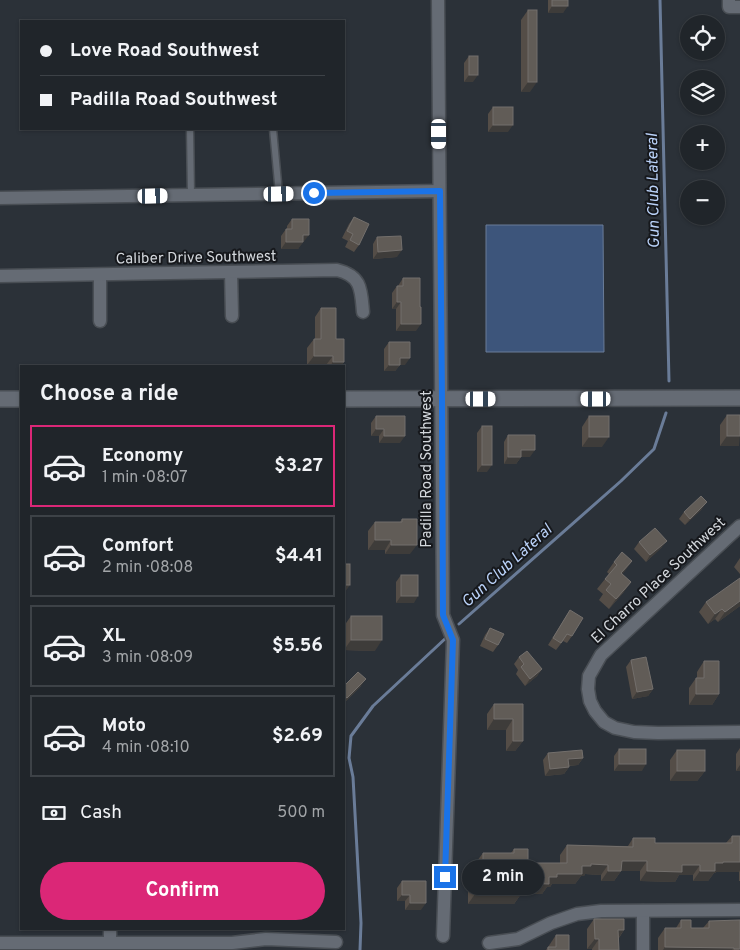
<!DOCTYPE html>
<html lang="en">
<head>
<meta charset="utf-8">
<style>
  :root { --surface:#20252a; --page:#282d32; --text:#f1f3f6; --muted:#a2a5a8; --line:#3d4247; --accent:#db2777 }
  body { margin:0; font-family:Overpass,sans-serif; background:var(--page); color:var(--text); height:100vh; display:flex; flex-direction:column; font-size:19px; white-space:nowrap }
  * { box-sizing:border-box; margin:0 }
  p { font-size:16px; color:var(--muted) }
  .icon { flex:none; width:28px; height:28px; fill:none; stroke:currentColor; stroke-width:2; stroke-linecap:round; stroke-linejoin:round }
  .map { position:relative; flex:1; overflow:hidden }
  .panel { position:absolute; left:20px; top:365px; width:325px; height:565px; display:flex; flex-direction:column; background:var(--surface); border-radius:0px; box-shadow:0 1px 4px #0004,0 0 0 1px var(--line) }
  .panel>* { flex:none }
  .hud { position:absolute; left:20px; top:20px; width:325px; height:110px; border-radius:0px; box-shadow:0 1px 4px #0004,0 0 0 1px var(--line); display:grid; align-content:center; height:110px; padding:0 20px; background:var(--surface) }
  .controls { position:absolute; left:680px; top:15px; display:grid; gap:10px }
  .controls a { display:grid; place-items:center; width:45px; height:45px; border-radius:50%; background:var(--surface); box-shadow:0 1px 4px #0004,0 0 0 1px var(--line); font-size:25px }
  .end { position:absolute; width:22px; height:22px; margin:-11px; border:6px solid #1a73e8; background:#fff; box-shadow:0 0 0 2px #fff }
  .from { border-radius:50% }
  .bubble { position:absolute; height:35px; border-radius:18px; background:var(--surface); box-shadow:0 1px 4px #0004,0 0 0 1px var(--line); font-size:16px; font-weight:700; line-height:35px; text-align:center }
  .car { position:absolute; width:15px; height:30px; margin:-15px -8px; border-radius:6px; box-shadow:0 0 4px 1px #0007; background:linear-gradient(#fff 24%,#345 0 40%,#fff 0 76%,#345 0 86%,#fff 0) }
  .hud b { display:flex; align-items:center; gap:18px; height:48px; font-size:19px }
  .hud b+b { border-top:1px solid var(--line) }
  .hud i { width:12px; height:12px; background:var(--text) }
  ul { padding:0; list-style:none }
  li { display:flex; align-items:center; gap:15px; height:82px; margin:0 10px 8px; padding:0 10px; border:2px solid var(--line); border-radius:0px }
  li div { flex:1 }
  li b { display:block; font-size:19px }
  li em { font-style:normal; font-weight:700 }
  li.active { border-color:var(--accent) }
  li>.icon { width:45px; height:45px; stroke-width:1.5 }
  h2 { padding:0 20px; font-size:22px; line-height:60px }
  .pay { display:flex; align-items:center; gap:12px; height:55px; padding:0 20px; font-size:19px }
  .pay p { margin-inline-start:auto }
  .primary-button { display:flex; gap:10px; margin-top:auto; padding:10px 20px }
  .primary-button a { flex:1; height:58px; border-radius:30px; background:var(--accent); color:#fff; font-size:20px; font-weight:700; line-height:58px; text-align:center }
  .map>svg:first-child { display:block }
  .water { fill:#3d557b; stroke:#6a7c98 }
  .lines { fill:none; stroke-linecap:round; stroke-linejoin:round }
  .stream { stroke:#6a7c98; stroke-width:3 }
  .lane-casing { stroke:#494e54; stroke-width:9 }
  .street-casing { stroke:#494e54; stroke-width:15 }
  .secondary-casing { stroke:#494e54; stroke-width:18 }
  .lane { stroke:#656b74; stroke-width:6 }
  .street { stroke:#656b74; stroke-width:12 }
  .secondary { stroke:#656b74; stroke-width:15 }
  .wall { fill:#544d47 }
  .shaded-wall { fill:#3e3c3a }
  .building { fill:#615c57; stroke:#736f6c }
  .route { stroke:#1a73e8; stroke-width:6 }
  .labels { text-anchor:middle; stroke-width:4; stroke-linejoin:round; paint-order:stroke }
  .street-label { font-size:15px; fill:#d3d7dc; stroke:#16181c }
  .water-label { font-size:16px; font-style:italic; fill:#bad2f9; stroke:#16181c }
</style>
</head>
<body>
<div class="map">
<svg width="740" height="950" viewBox="0 0 740 950">
  <rect width="100%" height="100%" fill="#2b3138"/>
  <polygon class="water" points="486,225 603,225 604,352 486,352"/>
  <g class="lines">
    <g class="stream">
      <polyline points="660,0 669,381"/>
      <polyline points="459,624 621,481 654,449 666,413"/>
      <polyline points="360,950 361,923 353,777 349,758 351,736 373,706 447,637"/>
    </g>
    <g class="lane-casing">
      <g id="lane">
        <polyline points="190,129 191,195"/>
        <polyline points="273,129 279,194"/>
      </g>
    </g>
    <g class="street-casing">
      <g id="street">
        <polyline points="438,0 443,615 453,640 443,936"/>
        <polyline points="729,0 729,7 740,7"/>
        <polyline points="0,198 439,191"/>
        <polyline points="231,272 232,316"/>
        <polyline points="100,275 100,321"/>
        <path d="M0,276L337,270C362,276 361,290 363,312"/>
        <polyline points="740,526 601,655 589,676 588,689 590,701 595,711 604,722 615,728 634,732 658,733 740,732"/>
        <polyline points="643,911 643,950"/>
        <polyline points="110,929 110,943"/>
        <polyline points="0,943 232,943 266,939 336,942"/>
        <polyline points="489,943 518,939 551,923 577,914 601,911 740,910"/>
      </g>
    </g>
    <g class="secondary-casing">
      <g id="secondary">
        <polyline points="0,399 21,399"/>
        <polyline points="344,399 740,398"/>
      </g>
    </g>
    <use href="#lane" class="lane"/>
    <use href="#street" class="street"/>
    <use href="#secondary" class="secondary"/>
  </g>
  <g class="wall">
    <polygon points="548,0 568,0 563,13 548,13"/>
    <polygon points="528,10 530,92 521,92 521,20"/>
    <polygon points="469,56 473,82 464,82 464,63"/>
    <polygon points="493,107 508,132 488,132 488,114"/>
    <polygon points="354,217 359,245 354,252 345,247 348,241 342,238 349,224"/>
    <polygon points="292,219 304,242 302,242 298,249 281,249 281,236 286,229 287,229 287,226"/>
    <polygon points="377,237 397,257 373,259 373,244"/>
    <polygon points="403,278 416,331 396,331 396,309 392,309 392,293 397,286 398,286"/>
    <polygon points="321,308 336,339 344,362 341,366 307,365 307,348 314,339 315,339 315,317"/>
    <polygon points="389,342 405,365 400,365 395,371 384,371 384,349"/>
    <polygon points="727,415 739,446 720,446 720,425"/>
    <polygon points="376,416 400,443 379,443 379,436 371,436 371,423"/>
    <polygon points="589,416 602,447 582,447 582,427"/>
    <polygon points="482,426 487,472 477,472 477,433"/>
    <polygon points="508,435 530,457 521,457 516,464 504,464 504,442"/>
    <polygon points="702,509 685,525 679,519 684,512"/>
    <polygon points="402,519 410,554 385,554 385,550 368,550 368,531 375,522 400,522"/>
    <polygon points="639,542 662,547 646,562 634,549"/>
    <polygon points="740,558 740,574 734,567"/>
    <polygon points="632,561 622,574 631,582 623,593 609,609 599,600 603,594 597,589 609,574 607,572 614,562"/>
    <polygon points="401,575 414,603 396,603 396,582"/>
    <polygon points="706,602 740,606 718,622 715,619 708,624 699,612"/>
    <polygon points="570,610 572,636 567,643 563,641 556,650 548,645"/>
    <polygon points="351,616 375,651 344,650 344,626"/>
    <polygon points="490,628 498,645 493,652 480,646 485,635"/>
    <polygon points="519,657 542,669 537,676 525,686 516,674 518,670 514,664"/>
    <polygon points="631,660 653,689 648,696 632,699 626,667"/>
    <polygon points="704,661 719,694 712,705 689,705 689,688 696,678 697,678 697,672"/>
    <polygon points="344,686 361,686 344,703"/>
    <polygon points="494,704 523,704 523,741 515,751 506,751 506,730 487,730 487,714"/>
    <polygon points="740,748 740,771 736,771 736,754"/>
    <polygon points="619,749 642,771 614,771 614,756"/>
    <polygon points="677,750 705,771 697,781 670,781 670,760"/>
    <polygon points="548,753 583,758 578,765 569,766 569,767 564,774 545,776 543,760"/>
    <polygon points="732,836 740,836 740,881 739,881 739,872 716,872 716,873 714,873 708,881 693,881 693,875 679,875 675,882 640,881 640,871 621,871 614,881 601,881 601,875 585,874 584,876 581,876 575,884 552,884 550,887 547,887 542,894 521,894 514,904 468,904 468,871 475,861 477,861 483,853 511,853 514,849 528,863 560,863 560,855 567,845 628,846 633,838 655,843 726,843"/>
    <polygon points="402,881 421,910 405,910 405,901 397,901 397,888"/>
    <polygon points="594,919 624,930 619,938 619,950 592,950 592,949 587,949 587,929"/>
    <polygon points="681,920 691,928 703,928 709,921 740,950 658,950 658,938 665,928 676,928"/>
    <polygon points="556,935 569,950 546,950"/>
  </g>
  <g class="shaded-wall">
    <polygon points="552,6 568,6 563,13 548,13"/>
    <polygon points="469,75 478,75 473,82 464,82"/>
    <polygon points="528,82 537,82 530,92 521,92"/>
    <polygon points="493,125 513,125 508,132 488,132"/>
    <polygon points="303,235 309,235 298,249 281,249 286,242"/>
    <polygon points="402,250 397,257 373,259 378,252"/>
    <polygon points="397,302 401,302 396,309 392,309"/>
    <polygon points="401,324 421,324 416,331 396,331"/>
    <polygon points="314,356 333,356 326,365 307,365"/>
    <polygon points="400,358 410,358 405,365 400,365 395,371 384,371 389,365"/>
    <polygon points="333,362 344,362 341,366 330,366"/>
    <polygon points="376,429 384,429 379,436 371,436"/>
    <polygon points="384,436 405,436 400,443 379,443"/>
    <polygon points="727,436 740,436 739,446 720,446"/>
    <polygon points="589,437 609,437 602,447 582,447"/>
    <polygon points="521,450 535,450 530,457 516,457"/>
    <polygon points="508,457 521,457 516,464 504,464"/>
    <polygon points="482,465 492,465 487,472 477,472"/>
    <polygon points="707,502 702,509 685,525 690,519"/>
    <polygon points="375,540 391,540 385,550 368,550"/>
    <polygon points="667,541 662,547 646,562 650,555"/>
    <polygon points="391,545 417,545 410,554 385,554"/>
    <polygon points="632,561 625,571 614,584 621,573"/>
    <polygon points="631,582 623,593 609,609 616,599"/>
    <polygon points="344,585 350,585 345,592 344,592"/>
    <polygon points="401,596 418,596 414,603 396,603"/>
    <polygon points="740,601 740,606 718,622 725,612"/>
    <polygon points="722,609 715,619 708,624 715,614"/>
    <polygon points="351,640 382,640 375,651 344,650"/>
    <polygon points="542,669 537,676 525,686 530,679"/>
    <polygon points="366,679 361,686 344,703 347,698"/>
    <polygon points="653,689 648,696 632,699 637,692"/>
    <polygon points="696,694 719,694 712,705 689,705"/>
    <polygon points="494,719 513,719 506,730 487,730"/>
    <polygon points="513,741 523,741 515,751 506,751"/>
    <polygon points="583,758 578,765 563,766 568,759"/>
    <polygon points="619,764 646,764 642,771 614,771"/>
    <polygon points="740,765 740,771 736,771"/>
    <polygon points="569,767 564,774 545,776 550,769"/>
    <polygon points="677,771 705,771 697,781 670,781"/>
    <polygon points="622,861 647,861 640,871 617,871 621,871 614,881 601,881 608,871"/>
    <polygon points="723,862 740,862 740,870 739,872 716,872 716,873 714,873 708,881 693,881 700,871 715,863"/>
    <polygon points="591,864 608,865 601,875 585,874 584,876 581,876 575,884 552,884 550,887 547,887 542,894 514,893 521,883 549,877 582,866"/>
    <polygon points="682,865 700,865 693,875 679,875 675,882 640,881 647,871"/>
    <polygon points="475,894 521,894 514,904 468,904"/>
    <polygon points="402,895 410,895 405,901 397,901"/>
    <polygon points="410,903 426,903 421,910 405,910"/>
    <polygon points="618,930 624,930 617,940"/>
    <polygon points="595,939 599,939 592,949 587,949"/>
    <polygon points="665,947 734,948 732,950 663,950"/>
  </g>
  <g class="building">
    <rect x="552" y="0" width="16" height="6"/>
    <rect x="528" y="10" width="9" height="72"/>
    <rect x="469" y="56" width="9" height="19"/>
    <rect x="493" y="107" width="20" height="18"/>
    <polygon points="354,217 369,224 359,245 350,240 353,234 347,231"/>
    <polygon points="292,219 309,219 309,235 303,235 303,242 286,242 286,229 292,229"/>
    <polygon points="401,236 402,250 378,252 377,237"/>
    <polygon points="403,278 420,278 420,307 421,307 421,324 401,324 401,302 397,302 397,286 403,286"/>
    <polygon points="321,308 336,308 336,339 344,339 344,362 333,362 333,356 314,356 314,339 321,339"/>
    <polygon points="389,342 410,342 410,358 400,358 400,365 389,365"/>
    <rect x="727" y="415" width="13" height="21"/>
    <polygon points="376,416 405,416 405,436 384,436 384,429 376,429"/>
    <rect x="589" y="416" width="20" height="21"/>
    <rect x="482" y="426" width="10" height="39"/>
    <polygon points="508,435 535,435 535,450 521,450 521,457 508,457"/>
    <polygon points="701,496 707,502 690,519 684,512"/>
    <polygon points="402,519 417,519 417,545 391,545 391,540 375,540 375,522 402,522"/>
    <polygon points="655,528 667,541 650,555 639,542"/>
    <polygon points="622,552 632,561 621,573 631,582 616,599 606,590 611,584 605,579 617,565 614,562"/>
    <rect x="344" y="564" width="6" height="21"/>
    <rect x="401" y="575" width="17" height="21"/>
    <polygon points="740,578 740,601 725,612 722,609 715,614 706,602"/>
    <polygon points="570,610 583,618 572,636 567,634 561,643 553,638"/>
    <rect x="351" y="616" width="31" height="24"/>
    <polygon points="490,628 504,634 498,645 485,639"/>
    <polygon points="527,651 542,669 530,679 521,667 524,664 519,657"/>
    <polygon points="646,657 653,689 637,692 631,660"/>
    <polygon points="704,661 719,661 719,694 696,694 696,678 704,678"/>
    <polygon points="358,672 366,679 347,698 344,695 344,686"/>
    <polygon points="494,704 523,704 523,741 513,741 513,719 494,719"/>
    <rect x="619" y="749" width="27" height="15"/>
    <polygon points="582,750 583,758 568,759 569,767 550,769 548,753"/>
    <rect x="677" y="750" width="28" height="21"/>
    <polygon points="732,836 740,836 740,862 723,862 723,863 715,863 715,871 700,871 700,865 682,865 682,872 647,871 647,861 622,861 621,871 608,871 608,865 591,864 591,866 582,866 582,874 557,874 557,877 549,877 549,884 521,883 521,894 475,894 475,861 483,861 483,853 514,853 514,849 528,849 528,863 567,863 567,845 633,847 633,838 655,838 655,843 732,843"/>
    <polygon points="402,881 426,881 426,903 410,903 410,895 402,895"/>
    <polygon points="594,919 624,919 624,930 618,930 619,950 599,950 599,939 595,939"/>
    <polygon points="681,920 691,920 691,928 709,928 709,921 740,920 740,949 734,949 734,948 665,947 665,928 681,928"/>
    <polygon points="556,935 569,935 569,950 548,950 548,947 556,947"/>
  </g>
  <g class="lines">
    <polyline class="route" points="314,193 440,191 442,399 443,615 453,640 445,877"/>
  </g>
  <g class="labels">
    <g class="street-label">
      <text transform="translate(196 257) rotate(-1)" y="5">Caliber Drive Southwest</text>
      <text transform="translate(426 469) rotate(-90)" y="5">Padilla Road Southwest</text>
      <text transform="translate(658 580) rotate(-43)" y="5">El Charro Place Southwest</text>
    </g>
    <g class="water-label">
      <text transform="translate(652 191) rotate(-91)" y="6">Gun Club Lateral</text>
      <text transform="translate(506 565) rotate(-42)" y="6">Gun Club Lateral</text>
    </g>
  </g>
</svg>
<div class="controls">
<a><svg class="icon" aria-label="locate" viewBox="0 0 24 24"><circle cx="12" cy="12" r="6"/><path d="M12 2v4M12 18v4M2 12h4M18 12h4"/></svg></a>
<a><svg class="icon" aria-label="layers" viewBox="0 0 24 24"><path d="M12 4l9 5-9 5-9-5zM3 14l9 5 9-5"/></svg></a>
<a>+</a>
<a>−</a>
</div>
<i class="end from" style="left:314px;top:193px"></i>
<i class="end" style="left:445px;top:877px"></i>
<div class="bubble" style="left:462px;top:860px;width:82px">2 min</div>
<i class="car" style="left:439px;top:134px;rotate:180deg"></i>
<i class="car" style="left:279px;top:194px;rotate:89deg"></i>
<i class="car" style="left:153px;top:196px;rotate:89deg"></i>
<i class="car" style="left:481px;top:399px;rotate:90deg"></i>
<i class="car" style="left:596px;top:399px;rotate:270deg"></i>
<div class="hud">
<b><i class="from"></i>Love Road Southwest</b>
<b><i></i>Padilla Road Southwest</b>
</div>
<section class="panel">
<h2>Choose a ride</h2>
<ul>
<li class="active"><svg class="icon" aria-label="car" viewBox="0 0 24 24"><path d="M5 17H2v-5l4-1 3-4h7l3 4 3 1v5h-3M9 17h6M6 11h13"/><circle cx="7" cy="17" r="2"/><circle cx="17" cy="17" r="2"/></svg><div><b>Economy</b><p>1 min · 08:07</p></div><em>$3.27</em></li>
<li><svg class="icon" aria-label="car" viewBox="0 0 24 24"><path d="M5 17H2v-5l4-1 3-4h7l3 4 3 1v5h-3M9 17h6M6 11h13"/><circle cx="7" cy="17" r="2"/><circle cx="17" cy="17" r="2"/></svg><div><b>Comfort</b><p>2 min · 08:08</p></div><em>$4.41</em></li>
<li><svg class="icon" aria-label="car" viewBox="0 0 24 24"><path d="M5 17H2v-5l4-1 3-4h7l3 4 3 1v5h-3M9 17h6M6 11h13"/><circle cx="7" cy="17" r="2"/><circle cx="17" cy="17" r="2"/></svg><div><b>XL</b><p>3 min · 08:09</p></div><em>$5.56</em></li>
<li><svg class="icon" aria-label="car" viewBox="0 0 24 24"><path d="M5 17H2v-5l4-1 3-4h7l3 4 3 1v5h-3M9 17h6M6 11h13"/><circle cx="7" cy="17" r="2"/><circle cx="17" cy="17" r="2"/></svg><div><b>Moto</b><p>4 min · 08:10</p></div><em>$2.69</em></li>
</ul>
<div class="pay"><svg class="icon" aria-label="cash" viewBox="0 0 24 24"><path d="M3 7h18v10H3z"/><circle cx="12" cy="12" r="2"/></svg>Cash<p>500 m</p></div>
<div class="primary-button"><a>Confirm</a></div>
</section>
</div>
</body>
</html>
